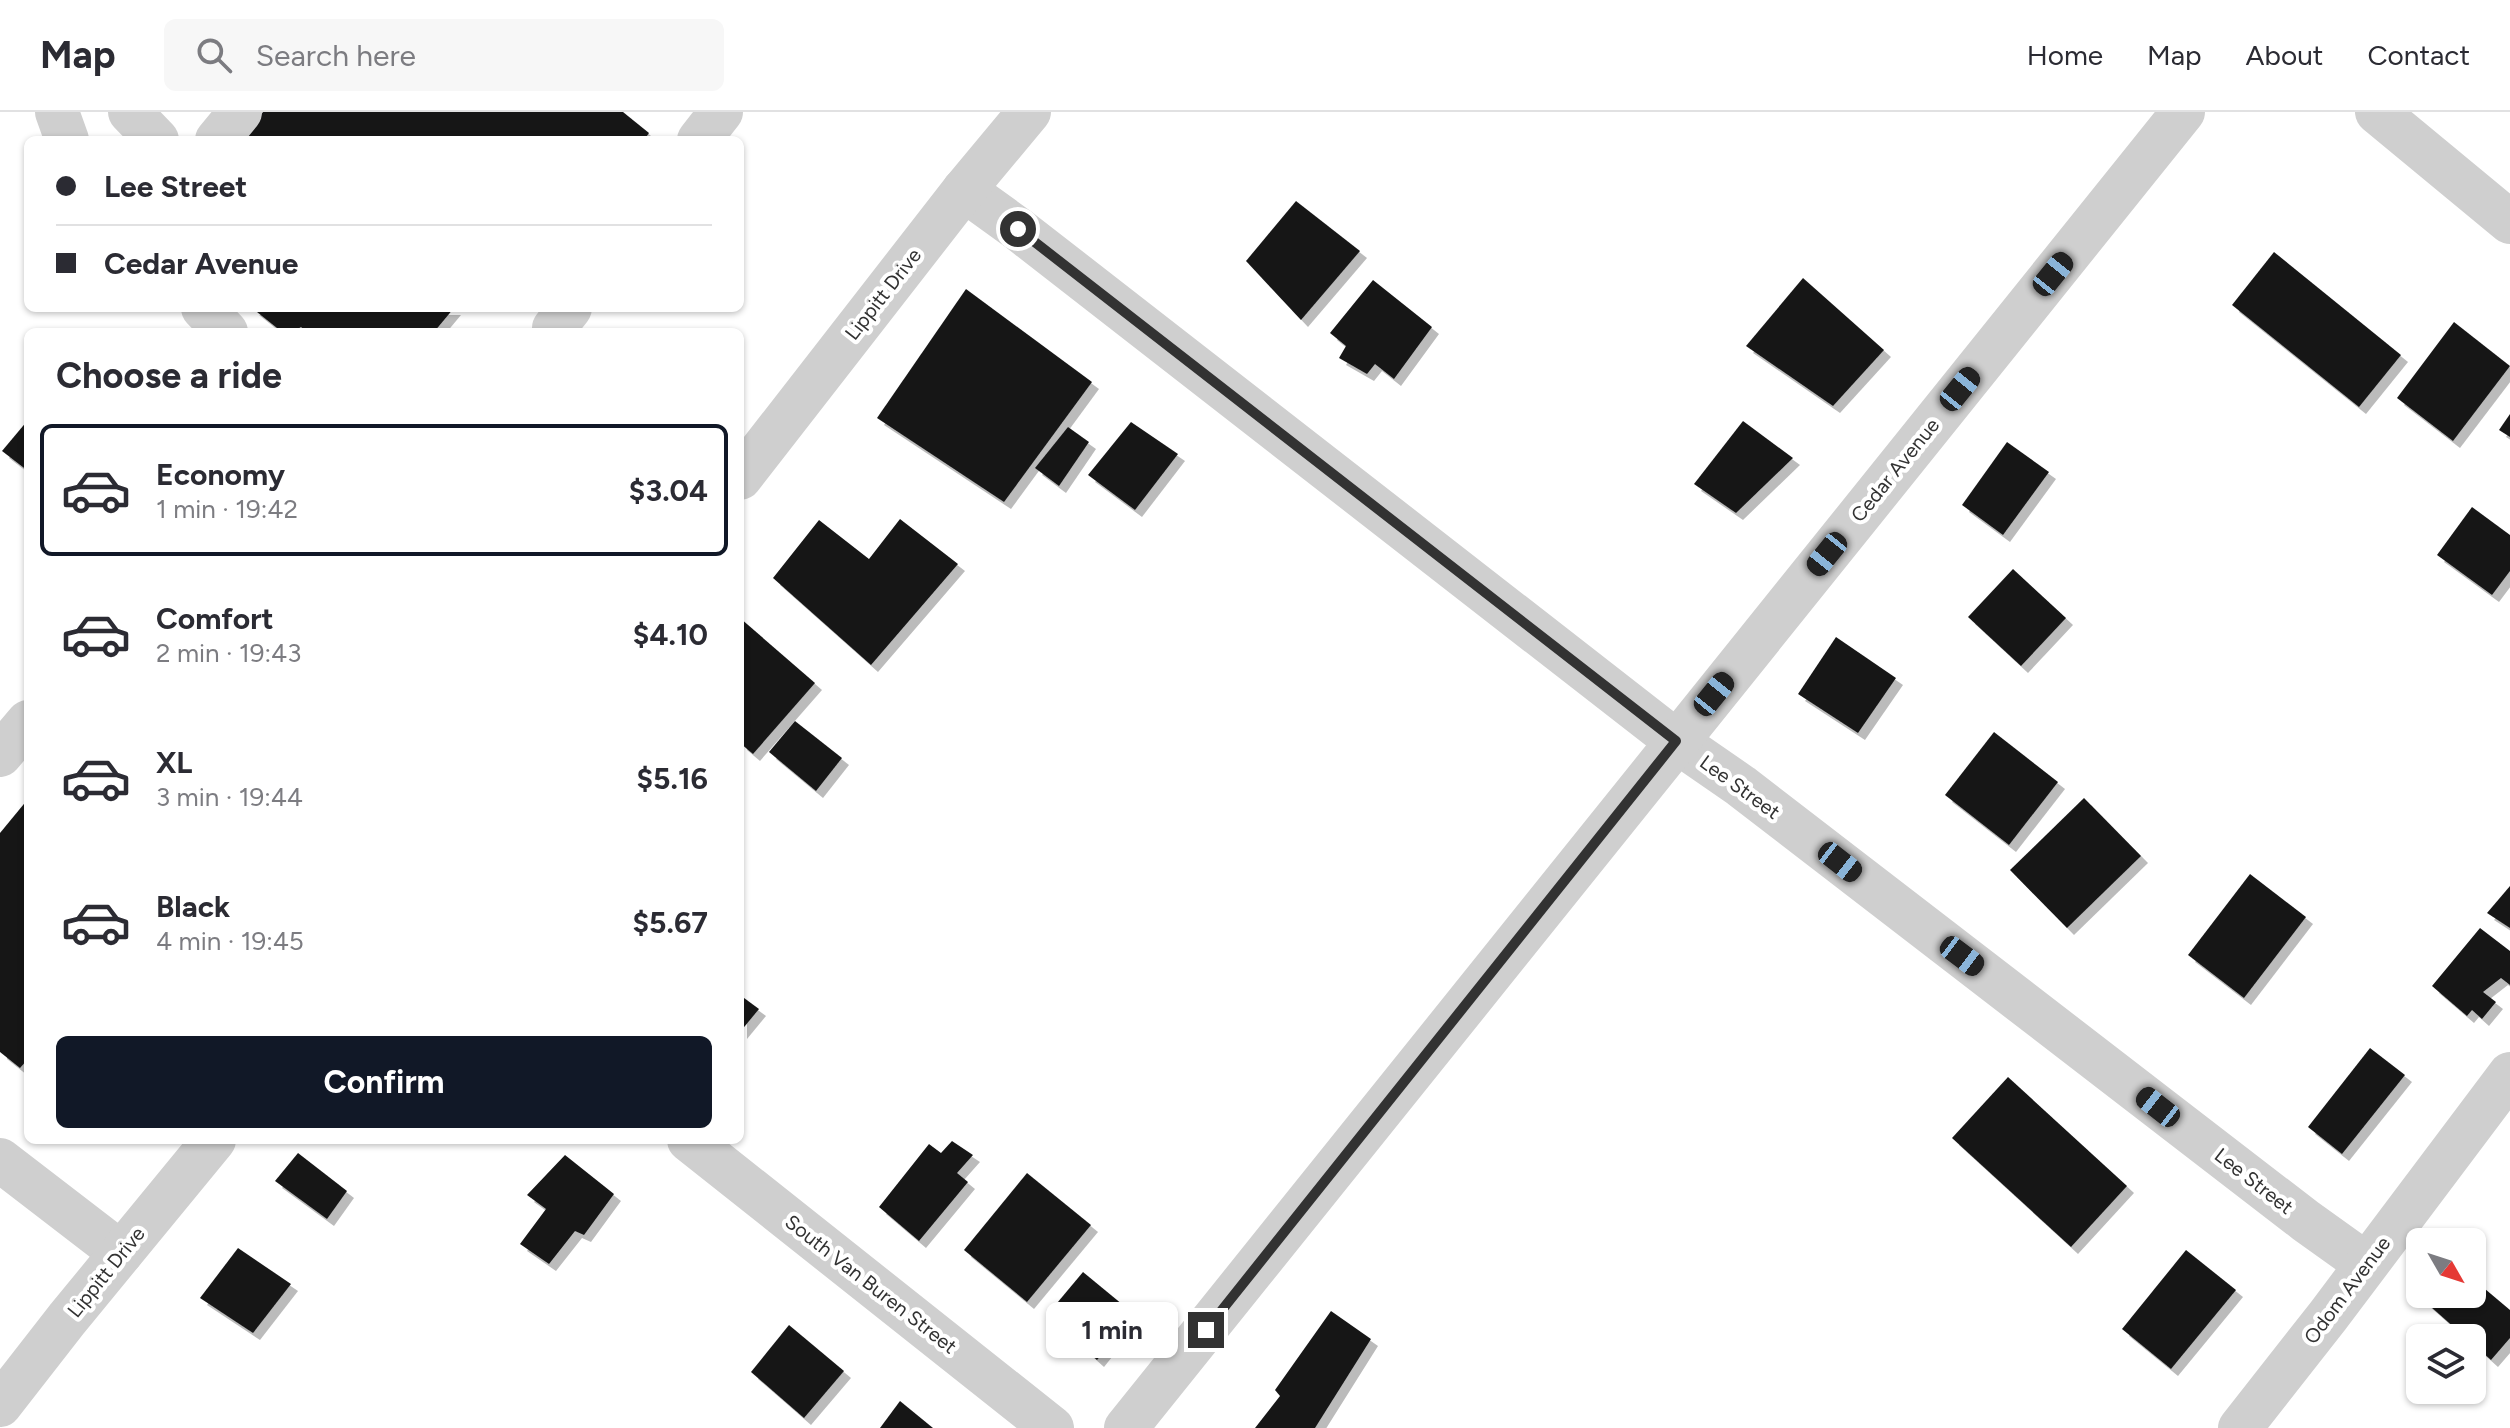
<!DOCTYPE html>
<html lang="en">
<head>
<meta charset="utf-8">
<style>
  :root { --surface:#fff; --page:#f7f7f7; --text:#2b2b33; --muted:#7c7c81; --line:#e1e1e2; --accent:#111827 }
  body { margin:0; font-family:Figtree,sans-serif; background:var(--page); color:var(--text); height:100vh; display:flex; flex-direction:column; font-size:30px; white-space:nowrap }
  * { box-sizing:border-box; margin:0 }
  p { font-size:26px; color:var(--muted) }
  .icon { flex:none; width:44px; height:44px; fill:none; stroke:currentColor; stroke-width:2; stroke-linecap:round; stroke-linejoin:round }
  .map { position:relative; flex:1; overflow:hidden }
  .panel { position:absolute; left:24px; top:216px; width:720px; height:816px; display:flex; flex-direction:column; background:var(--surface); border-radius:12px; box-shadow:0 2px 6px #0004 }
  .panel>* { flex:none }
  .banner { position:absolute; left:24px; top:24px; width:720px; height:176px; border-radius:12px; box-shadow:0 2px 6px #0004; display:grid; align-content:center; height:176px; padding:0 32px; background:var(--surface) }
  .needle { width:52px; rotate:129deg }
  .controls { position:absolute; left:2406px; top:1116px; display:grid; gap:16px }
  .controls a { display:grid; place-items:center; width:80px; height:80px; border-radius:12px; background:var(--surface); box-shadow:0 2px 6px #0004; font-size:40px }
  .end { position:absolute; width:36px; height:36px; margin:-18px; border:10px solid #323232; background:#fff; box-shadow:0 0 0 4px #fff }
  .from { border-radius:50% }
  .bubble { position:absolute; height:56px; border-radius:12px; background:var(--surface); box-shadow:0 2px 6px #0004; font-size:26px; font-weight:700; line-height:56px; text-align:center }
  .car { position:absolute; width:24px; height:48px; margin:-24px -12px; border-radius:10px; box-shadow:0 0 6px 2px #0007; background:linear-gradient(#222 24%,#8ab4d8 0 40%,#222 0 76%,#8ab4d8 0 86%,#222 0) }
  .banner b { display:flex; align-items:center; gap:28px; height:76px; font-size:30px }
  .banner b+b { border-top:2px solid var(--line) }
  .banner i { width:20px; height:20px; background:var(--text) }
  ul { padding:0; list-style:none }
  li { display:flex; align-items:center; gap:24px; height:132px; margin:0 16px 12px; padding:0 16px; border:4px solid transparent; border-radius:12px }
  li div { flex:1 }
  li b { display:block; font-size:30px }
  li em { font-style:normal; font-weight:700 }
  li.selected { border-color:var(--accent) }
  li>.icon { width:72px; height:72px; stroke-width:1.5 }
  h2 { padding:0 32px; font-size:36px; line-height:96px }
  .button { display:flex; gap:16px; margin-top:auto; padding:16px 32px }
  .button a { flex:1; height:92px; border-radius:12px; background:var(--accent); color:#fff; font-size:32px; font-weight:700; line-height:92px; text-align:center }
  header { display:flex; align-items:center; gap:48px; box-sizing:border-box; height:112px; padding:0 40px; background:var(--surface); border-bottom:2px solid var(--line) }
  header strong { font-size:38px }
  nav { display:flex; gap:44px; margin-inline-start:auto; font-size:28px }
  .search { width:560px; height:72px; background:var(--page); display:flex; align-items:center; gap:20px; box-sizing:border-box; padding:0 28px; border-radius:12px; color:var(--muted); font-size:30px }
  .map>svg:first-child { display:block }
  .building { fill:#191919; filter:url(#shadow) }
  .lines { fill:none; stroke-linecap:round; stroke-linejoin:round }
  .minor { stroke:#cfcfcf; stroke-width:44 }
  .route { stroke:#323232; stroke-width:10 }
  .labels { text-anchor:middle; stroke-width:8; stroke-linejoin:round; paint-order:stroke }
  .street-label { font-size:20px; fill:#323232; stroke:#fff }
</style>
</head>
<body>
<header>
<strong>Map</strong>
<div class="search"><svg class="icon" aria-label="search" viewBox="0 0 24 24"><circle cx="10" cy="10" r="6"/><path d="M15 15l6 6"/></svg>Search here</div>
<nav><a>Home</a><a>Map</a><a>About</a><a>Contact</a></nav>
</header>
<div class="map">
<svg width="2510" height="1316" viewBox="0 0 2510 1316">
  <defs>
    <filter id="shadow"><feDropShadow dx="7" dy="7" stdDeviation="0" flood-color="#0004"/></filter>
  </defs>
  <rect width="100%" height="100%" fill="#fff"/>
  <g class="building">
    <polygon points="263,0 623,0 649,21 644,28 241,28"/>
    <polygon points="1296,89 1360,139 1301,208 1246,149"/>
    <polygon points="2274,140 2401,243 2359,295 2232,193"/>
    <polygon points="1803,166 1884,238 1833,294 1746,234"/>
    <polygon points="1373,168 1432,215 1394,267 1375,252 1367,262 1339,246 1346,234 1330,221"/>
    <polygon points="966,177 1092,270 1004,390 877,306"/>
    <polygon points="252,196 454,196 434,220 307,220 301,215 293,220 282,220"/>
    <polygon points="2454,210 2510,254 2453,329 2397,286"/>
    <polygon points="2510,302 2510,325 2499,318"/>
    <polygon points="28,308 28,359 2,339"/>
    <polygon points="1743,309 1793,346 1736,401 1694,372"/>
    <polygon points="1131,310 1178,342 1135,398 1088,363"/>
    <polygon points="1068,315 1089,330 1059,374 1035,356"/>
    <polygon points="2007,330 2049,360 2003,423 1962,393"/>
    <polygon points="2472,395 2510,423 2510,459 2492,483 2437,443"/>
    <polygon points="900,407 958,452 871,553 773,466 819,408 869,447"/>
    <polygon points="2013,457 2066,506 2021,554 1968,505"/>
    <polygon points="740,506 815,571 753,642 740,631"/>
    <polygon points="1836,525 1896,566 1858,621 1798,582"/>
    <polygon points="795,609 842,646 816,679 769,640"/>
    <polygon points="1994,620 2058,670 2009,733 1945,683"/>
    <polygon points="2084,686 2141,744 2067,816 2010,758"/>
    <polygon points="28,687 28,947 20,956 0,940 0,721"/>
    <polygon points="2250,762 2306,805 2244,886 2188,843"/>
    <polygon points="2510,774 2510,816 2487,801"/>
    <polygon points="2480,816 2510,839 2510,873 2501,866 2483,880 2496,890 2482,907 2472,898 2467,904 2432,874"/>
    <polygon points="740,883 759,897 740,920"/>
    <polygon points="2370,936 2405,963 2342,1042 2308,1015"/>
    <polygon points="2008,965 2127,1074 2071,1135 1952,1026"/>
    <polygon points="952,1029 973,1043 957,1061 968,1070 919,1129 879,1095 929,1032 941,1041"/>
    <polygon points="298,1041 347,1079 327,1107 275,1069"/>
    <polygon points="565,1043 614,1082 584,1123 575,1119 549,1152 520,1132 546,1097 527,1083"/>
    <polygon points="1027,1061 1091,1113 1027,1190 964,1138"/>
    <polygon points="238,1136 291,1172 253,1221 200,1186"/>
    <polygon points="2186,1138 2236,1178 2171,1257 2122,1217"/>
    <polygon points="1083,1160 1134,1202 1097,1248 1047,1203"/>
    <polygon points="2472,1166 2510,1198 2510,1226 2491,1248 2472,1231 2472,1226 2466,1226 2421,1186 2425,1182 2472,1182"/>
    <polygon points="1331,1199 1371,1227 1315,1316 1255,1316 1280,1284 1275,1278"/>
    <polygon points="789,1213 844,1259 804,1306 751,1260"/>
    <polygon points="900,1289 933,1316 880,1316"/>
  </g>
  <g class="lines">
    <g class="minor">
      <polyline points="57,0 67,28"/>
      <polyline points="130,0 157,28"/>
      <polyline points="2377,0 2510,110"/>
      <polyline points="217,28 240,0"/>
      <polyline points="699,28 721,0"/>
      <polyline points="964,78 1018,117 1676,629 1741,674 2306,1109 2366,1152"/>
      <polyline points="203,196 226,220"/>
      <polyline points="554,220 554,216 570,196"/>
      <polyline points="740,366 964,78 1029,0"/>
      <polyline points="0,643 28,610"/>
      <polyline points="689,1028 1052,1316"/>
      <polyline points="0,1048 121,1141"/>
      <polyline points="0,1293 67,1207 214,1028"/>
      <polyline points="1126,1316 2183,0"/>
      <polyline points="2240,1316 2328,1204 2510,962"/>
    </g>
  </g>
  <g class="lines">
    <polyline class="route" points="1018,117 1676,629 1206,1218"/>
  </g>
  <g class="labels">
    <g class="street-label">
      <text transform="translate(883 182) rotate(-52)" y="7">Lippitt Drive</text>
      <text transform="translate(1895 358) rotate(-51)" y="7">Cedar Avenue</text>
      <text transform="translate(1740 675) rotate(36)" y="7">Lee Street</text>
      <text transform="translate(2254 1069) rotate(38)" y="7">Lee Street</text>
      <text transform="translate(106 1160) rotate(-51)" y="7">Lippitt Drive</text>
      <text transform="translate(871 1172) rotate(38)" y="7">South Van Buren Street</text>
      <text transform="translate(2347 1178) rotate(-53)" y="7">Odom Avenue</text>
    </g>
  </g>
</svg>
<div class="controls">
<a><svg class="needle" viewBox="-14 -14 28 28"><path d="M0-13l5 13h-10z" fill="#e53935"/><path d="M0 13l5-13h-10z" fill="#7c7c81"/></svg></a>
<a><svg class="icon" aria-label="layers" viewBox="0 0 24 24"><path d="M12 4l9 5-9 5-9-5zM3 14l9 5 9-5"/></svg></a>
</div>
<i class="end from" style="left:1018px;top:117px"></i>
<i class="end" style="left:1206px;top:1218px"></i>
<div class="bubble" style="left:1046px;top:1190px;width:132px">1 min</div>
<i class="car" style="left:2053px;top:162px;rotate:39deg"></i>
<i class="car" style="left:1960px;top:277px;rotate:39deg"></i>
<i class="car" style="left:1827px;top:442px;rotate:219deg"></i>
<i class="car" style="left:1714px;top:582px;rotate:39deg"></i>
<i class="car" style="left:1840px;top:750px;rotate:128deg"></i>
<i class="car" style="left:1962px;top:844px;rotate:127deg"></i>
<i class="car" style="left:2158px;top:995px;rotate:308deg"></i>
<div class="banner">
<b><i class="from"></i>Lee Street</b>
<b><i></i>Cedar Avenue</b>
</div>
<section class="panel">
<h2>Choose a ride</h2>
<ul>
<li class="selected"><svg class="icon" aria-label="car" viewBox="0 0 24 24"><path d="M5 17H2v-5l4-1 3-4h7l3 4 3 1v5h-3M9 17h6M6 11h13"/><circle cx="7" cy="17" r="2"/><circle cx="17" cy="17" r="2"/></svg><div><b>Economy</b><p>1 min · 19:42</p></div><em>$3.04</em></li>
<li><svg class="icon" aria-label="car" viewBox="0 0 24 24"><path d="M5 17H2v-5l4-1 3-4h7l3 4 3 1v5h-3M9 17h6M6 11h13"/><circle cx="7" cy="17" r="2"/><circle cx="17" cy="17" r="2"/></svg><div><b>Comfort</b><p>2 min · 19:43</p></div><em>$4.10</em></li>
<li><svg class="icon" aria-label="car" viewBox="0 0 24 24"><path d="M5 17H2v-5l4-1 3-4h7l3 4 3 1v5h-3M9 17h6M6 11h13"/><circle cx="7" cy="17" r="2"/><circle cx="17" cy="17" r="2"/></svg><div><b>XL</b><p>3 min · 19:44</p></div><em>$5.16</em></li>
<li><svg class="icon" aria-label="car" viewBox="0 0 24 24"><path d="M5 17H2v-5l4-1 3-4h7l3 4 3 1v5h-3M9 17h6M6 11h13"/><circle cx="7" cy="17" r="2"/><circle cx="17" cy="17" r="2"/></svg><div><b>Black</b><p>4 min · 19:45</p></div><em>$5.67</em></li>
</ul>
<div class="button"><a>Confirm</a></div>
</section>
</div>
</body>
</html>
